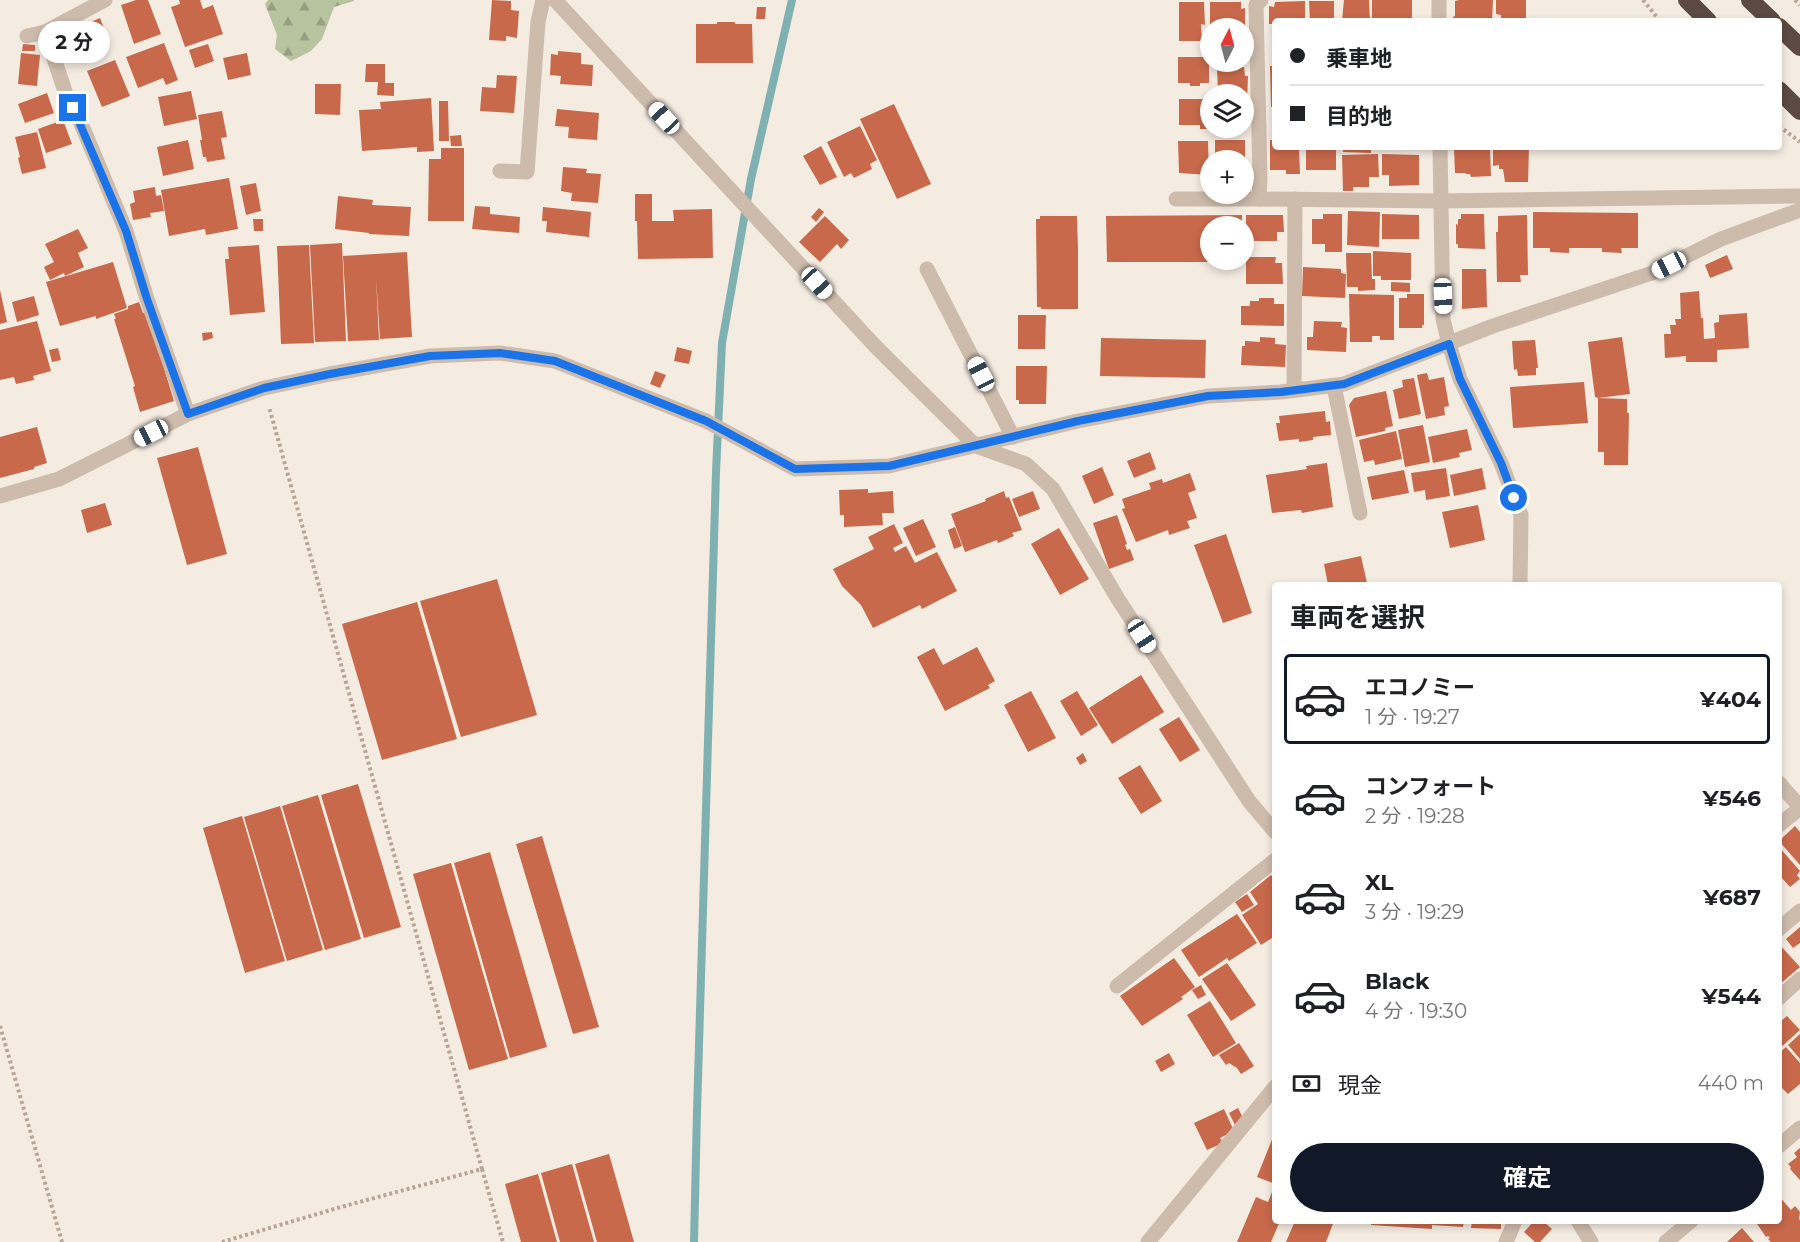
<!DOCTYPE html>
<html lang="ja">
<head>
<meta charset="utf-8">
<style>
  :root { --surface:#fff; --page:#f6f6f6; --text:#202124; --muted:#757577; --line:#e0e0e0; --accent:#111827 }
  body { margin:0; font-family:Montserrat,"Noto Sans JP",sans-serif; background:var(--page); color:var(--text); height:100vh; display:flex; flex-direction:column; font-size:22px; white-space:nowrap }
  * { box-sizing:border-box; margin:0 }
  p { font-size:20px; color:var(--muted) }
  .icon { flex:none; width:33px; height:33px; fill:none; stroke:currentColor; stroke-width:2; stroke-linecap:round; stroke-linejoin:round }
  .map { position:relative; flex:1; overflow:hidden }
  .drawer { position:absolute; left:1272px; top:582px; width:510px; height:642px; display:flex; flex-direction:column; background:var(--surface); border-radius:6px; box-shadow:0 3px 9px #0003 }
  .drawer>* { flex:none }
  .banner { position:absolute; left:1272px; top:18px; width:510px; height:132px; border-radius:6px; box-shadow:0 3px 9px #0003; display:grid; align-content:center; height:132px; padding:0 18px; background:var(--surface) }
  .needle { width:39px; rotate:6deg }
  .tools { position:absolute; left:1200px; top:18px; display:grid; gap:12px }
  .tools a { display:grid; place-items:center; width:54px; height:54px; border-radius:50%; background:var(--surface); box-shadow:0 3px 9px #0003; font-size:30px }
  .end { position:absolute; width:27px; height:27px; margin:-14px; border:8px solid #1a73e8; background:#fff; box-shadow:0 0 0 3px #fff }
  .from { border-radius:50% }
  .bubble { position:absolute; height:42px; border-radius:21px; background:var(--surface); box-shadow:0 3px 9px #0003; font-size:20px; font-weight:700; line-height:42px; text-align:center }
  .car { position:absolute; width:18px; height:36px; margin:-18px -9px; border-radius:8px; box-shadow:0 0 4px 2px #0007; background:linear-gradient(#fff 24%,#345 0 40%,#fff 0 76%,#345 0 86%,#fff 0) }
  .banner b { display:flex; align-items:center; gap:21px; height:57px; font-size:22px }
  .banner b+b { border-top:2px solid var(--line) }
  .banner i { width:15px; height:15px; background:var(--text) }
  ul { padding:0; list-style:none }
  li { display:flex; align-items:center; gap:18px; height:90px; margin:0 12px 9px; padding:0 6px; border:3px solid transparent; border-radius:6px }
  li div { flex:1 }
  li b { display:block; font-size:22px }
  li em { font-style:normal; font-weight:700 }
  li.current { border-color:var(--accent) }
  li>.icon { width:54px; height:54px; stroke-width:1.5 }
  h2 { padding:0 18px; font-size:27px; line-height:72px }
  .pay { display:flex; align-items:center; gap:15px; height:66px; padding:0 18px; font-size:22px }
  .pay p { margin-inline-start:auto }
  .action { display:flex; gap:12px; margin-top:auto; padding:12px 18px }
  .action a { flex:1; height:69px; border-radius:36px; background:var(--accent); color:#fff; font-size:24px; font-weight:700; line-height:69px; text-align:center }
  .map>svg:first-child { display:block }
  .forest { fill:url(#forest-firs) }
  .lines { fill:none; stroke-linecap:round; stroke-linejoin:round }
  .stream { stroke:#7fb0b2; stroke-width:8 }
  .building { fill:#c8694b }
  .path { stroke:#b9a596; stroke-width:4; stroke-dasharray:3 3; stroke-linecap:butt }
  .minor { stroke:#cdbbac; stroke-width:15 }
  .highway { stroke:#5c4a42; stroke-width:18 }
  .route { stroke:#1a73e8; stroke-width:8 }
</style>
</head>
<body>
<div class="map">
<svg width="1800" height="1242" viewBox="0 0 1800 1242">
  <defs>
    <pattern id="forest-firs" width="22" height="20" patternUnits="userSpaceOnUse" patternTransform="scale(1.5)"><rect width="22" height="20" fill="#b8c4a0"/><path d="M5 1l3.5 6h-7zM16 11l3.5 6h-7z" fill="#97a083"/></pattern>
  </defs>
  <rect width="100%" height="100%" fill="#f4ebe1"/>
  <polygon class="forest" points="268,0 354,0 354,1 334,7 322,39 311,51 291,61 275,49 277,35 265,4"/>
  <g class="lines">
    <polyline class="stream" points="694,1242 697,1112 716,472 722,343 751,179 792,0"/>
  </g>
  <g class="building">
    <polygon points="136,0 148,0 161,34 134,44 121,5"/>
    <polygon points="179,0 200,0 203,9 213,5 223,34 185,47 171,7 180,4"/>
    <polygon points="492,0 511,1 511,10 519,11 517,38 506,36 506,41 489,40"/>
    <polygon points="1344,0 1369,0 1370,21 1342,21"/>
    <polygon points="1372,0 1412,0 1412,20 1372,21"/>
    <polygon points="1459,0 1493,0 1492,21 1453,21 1453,17 1455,16 1455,1"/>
    <polygon points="1496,0 1526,0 1526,21 1501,21 1501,15 1496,14"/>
    <polygon points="1305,1 1305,21 1275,21 1275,24 1269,24 1269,6 1274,7 1275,2"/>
    <polygon points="1309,1 1334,1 1334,21 1310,21"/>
    <polygon points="1179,2 1204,2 1205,25 1201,24 1202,41 1179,41"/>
    <polygon points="1210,2 1241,2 1241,9 1245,8 1245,27 1210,28"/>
    <polygon points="757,7 766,7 765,19 756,19"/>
    <polygon points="100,18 108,39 77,53 76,50 68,53 60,35"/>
    <polygon points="717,22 735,22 735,24 752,24 753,63 696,63 696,24 717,24"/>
    <polygon points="164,43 178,80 166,85 163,78 138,88 126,57"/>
    <polygon points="23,44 35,45 35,51 22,51"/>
    <polygon points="208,44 214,61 195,68 189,50"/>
    <polygon points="558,51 581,53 581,64 593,65 592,86 560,84 561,76 550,75 551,54 558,55"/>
    <polygon points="21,53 40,55 37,86 18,84"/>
    <polygon points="247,53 251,75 228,80 223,58"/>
    <polygon points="1178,57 1209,57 1209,83 1200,83 1200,86 1190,86 1190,83 1178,83"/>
    <polygon points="115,60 130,96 102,107 87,71"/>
    <polygon points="366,64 385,64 385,83 394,83 394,96 377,95 378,82 365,82"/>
    <polygon points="1270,66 1275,66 1275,107 1271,107"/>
    <polygon points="1217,67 1244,67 1245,76 1248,76 1247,102 1244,102 1244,94 1218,94"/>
    <polygon points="497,75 517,76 514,113 480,111 482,87 496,88"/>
    <polygon points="315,84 341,84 340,115 315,114"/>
    <polygon points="191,91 197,119 164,126 158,97"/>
    <polygon points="47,93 54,113 25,123 18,104"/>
    <polygon points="431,98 434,151 417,152 417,147 362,151 359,110 381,109 380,102"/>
    <polygon points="1179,99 1210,99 1210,129 1200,129 1200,125 1179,125"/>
    <polygon points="439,101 448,101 449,141 439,141"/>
    <polygon points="894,104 931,184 897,199 860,119"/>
    <polygon points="557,109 599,113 597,140 568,138 569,127 555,126"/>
    <polygon points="222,111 227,137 221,138 225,159 207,162 206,157 203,157 200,140 202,140 198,115"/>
    <polygon points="63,120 72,144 46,153 38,129"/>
    <polygon points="860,126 877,160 870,164 872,169 854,178 851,173 844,177 827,142"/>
    <polygon points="37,132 46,168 22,174 18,158 20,157 15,137"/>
    <polygon points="461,135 462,146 451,146 450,136"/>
    <polygon points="188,140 194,169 163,176 157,147"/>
    <rect x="1215" y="140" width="30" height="20"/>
    <polygon points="1270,140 1275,140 1275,147 1299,147 1300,174 1286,174 1286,170 1270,170"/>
    <polygon points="1178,141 1208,141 1209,175 1179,173"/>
    <polygon points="821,146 837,177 820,185 803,156"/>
    <rect x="1306" y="147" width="30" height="23"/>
    <polygon points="1343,147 1371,147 1371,153 1343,152"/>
    <polygon points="1490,147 1491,176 1471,177 1470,174 1466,174 1466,173 1455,173 1454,148"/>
    <polygon points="1493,147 1529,147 1528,182 1505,182 1503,169 1499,169 1499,165 1493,166"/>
    <polygon points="441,148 464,148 464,221 428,221 429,159 441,159"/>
    <polygon points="1378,154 1379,177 1369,177 1369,187 1353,187 1353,191 1343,191 1342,155"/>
    <polygon points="1382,154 1419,155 1419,185 1389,186 1389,175 1382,175"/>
    <polygon points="563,167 587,169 586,173 601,174 598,203 571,201 572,193 561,191"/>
    <polygon points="229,178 238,229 206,235 205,229 169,236 161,190"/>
    <polygon points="256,183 261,211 246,215 240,186"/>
    <polygon points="155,187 156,196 161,195 164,211 150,213 151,217 133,220 130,204 135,202 133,191"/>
    <polygon points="635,194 652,194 652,221 674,221 673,210 712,209 713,258 638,259 637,221 635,221"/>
    <polygon points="338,196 373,200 372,205 411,207 409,236 369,234 369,233 335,229"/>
    <polygon points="475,206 490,207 490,214 520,217 519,233 472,229"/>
    <polygon points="543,207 591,212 589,237 546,232 547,221 542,221"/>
    <polygon points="819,208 824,212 816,222 811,217"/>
    <polygon points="1348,211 1380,212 1379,247 1347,245"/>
    <polygon points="1533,212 1638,213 1638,248 1621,248 1622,253 1602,252 1602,248 1569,248 1569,253 1550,252 1550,248 1533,248"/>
    <polygon points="1323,214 1342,214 1342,252 1325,252 1325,244 1312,244 1312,219 1323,219"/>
    <polygon points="1382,214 1419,215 1419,239 1382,239"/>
    <polygon points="1461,214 1484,214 1485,249 1458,248 1458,244 1456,244 1456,224 1458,225 1458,219 1461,219"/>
    <polygon points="1242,215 1242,226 1210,226 1210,260 1242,260 1242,262 1107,262 1106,216"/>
    <polygon points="1246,215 1283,215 1284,232 1277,232 1277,241 1246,241"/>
    <polygon points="1527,215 1528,275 1520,275 1521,282 1497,282 1496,232 1498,232 1498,216"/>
    <polygon points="825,216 849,240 841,249 837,244 820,262 799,242"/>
    <polygon points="1040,216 1077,216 1078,250 1078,309 1041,309 1041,307 1037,307 1036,219 1040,219"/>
    <polygon points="253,219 263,219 263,231 254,231"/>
    <polygon points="78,229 88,248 78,253 84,267 65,276 64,273 50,280 44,267 54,262 45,244"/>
    <polygon points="342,243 346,341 315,342 310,245"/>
    <polygon points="259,245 265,312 230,315 225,259 229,259 228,247"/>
    <polygon points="309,245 314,343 281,344 277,246"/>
    <polygon points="1373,251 1411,253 1411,280 1381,280 1381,276 1373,276"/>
    <polygon points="407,252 412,337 380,339 376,277 379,340 348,341 343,256"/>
    <polygon points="1346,253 1371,253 1372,279 1375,279 1375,290 1358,291 1358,287 1347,287"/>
    <polygon points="1727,255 1733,269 1710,278 1705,265"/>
    <polygon points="1246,257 1276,257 1275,263 1282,263 1283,284 1246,284"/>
    <polygon points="113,262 127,308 96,319 96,316 60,326 46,282"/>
    <polygon points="1303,267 1341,269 1341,273 1346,274 1345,298 1302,296"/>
    <polygon points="1462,269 1486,269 1487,307 1462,309"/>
    <polygon points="1391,282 1410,283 1410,292 1391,291"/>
    <polygon points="0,290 7,322 0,324"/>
    <polygon points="1699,291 1701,318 1703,318 1704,339 1715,338 1714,323 1719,322 1719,315 1747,313 1749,348 1717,350 1717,362 1686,362 1686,356 1665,358 1664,334 1671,334 1670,325 1676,325 1675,319 1681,319 1680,293"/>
    <polygon points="1349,294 1394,295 1394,340 1380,340 1380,336 1372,336 1372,342 1350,342"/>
    <polygon points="1407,294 1424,294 1424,325 1422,325 1422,328 1399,328 1399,298 1407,298"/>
    <polygon points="34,296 39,315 17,322 12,302"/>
    <polygon points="1259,298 1274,298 1274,304 1284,304 1284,326 1241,325 1241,306 1250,306 1250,301 1259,301"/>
    <polygon points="139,302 143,313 147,312 174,401 140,412 133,387 135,386 114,319 116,319 114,314 128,309 128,306"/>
    <polygon points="1018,315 1046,315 1045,349 1018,349"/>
    <polygon points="37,321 51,371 33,376 34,380 16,384 14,377 0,380 0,330"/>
    <polygon points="1314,321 1342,322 1341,327 1347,328 1346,352 1307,350 1307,337 1313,337"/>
    <polygon points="212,332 213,338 203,341 202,333"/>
    <polygon points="1260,337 1275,338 1275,344 1286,345 1285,367 1241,365 1242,346 1245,346 1245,341 1260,342"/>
    <polygon points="1622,337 1630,394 1598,398 1595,397 1588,342"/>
    <polygon points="1101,338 1206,340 1205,378 1100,376"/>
    <polygon points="1535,340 1538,368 1536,368 1536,375 1518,376 1517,369 1514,370 1512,341"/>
    <polygon points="677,347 692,351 689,364 674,361"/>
    <polygon points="58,348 61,360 52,362 49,350"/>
    <polygon points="1016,366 1047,366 1046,404 1019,404 1019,400 1016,400"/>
    <polygon points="655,371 666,375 660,388 650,384"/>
    <polygon points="1427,373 1429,380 1444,377 1449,406 1444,407 1445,415 1426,419 1417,375"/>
    <polygon points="1414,378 1421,414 1399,419 1393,390 1403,387 1402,380"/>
    <polygon points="1584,382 1588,423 1513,428 1510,387"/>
    <polygon points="1386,391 1393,426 1385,428 1385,431 1356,437 1349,405 1354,398"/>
    <polygon points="1598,398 1627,399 1627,413 1629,413 1628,465 1604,465 1604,452 1598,452"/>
    <polygon points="1325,411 1326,422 1330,421 1331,435 1313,437 1313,440 1299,442 1299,439 1279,441 1276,423 1280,423 1279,416"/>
    <polygon points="1423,425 1430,462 1405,467 1398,430"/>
    <polygon points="37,427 47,463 34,467 34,469 0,478 0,437"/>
    <polygon points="1467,429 1472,450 1459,453 1460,457 1433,463 1428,437"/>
    <polygon points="1396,431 1402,459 1375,465 1374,460 1364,462 1359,440"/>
    <polygon points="198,447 227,554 187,565 157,458"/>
    <polygon points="1150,452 1156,469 1134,478 1127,461"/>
    <polygon points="1327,463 1333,507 1302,513 1301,510 1272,513 1266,475 1307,469 1306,466"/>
    <polygon points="1102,467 1114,495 1094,504 1082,476"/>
    <polygon points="1446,468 1450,496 1426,500 1425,490 1414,492 1411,473"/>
    <polygon points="1482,468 1486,489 1454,496 1450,475"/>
    <polygon points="1404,470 1409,493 1372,500 1367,477"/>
    <polygon points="1190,473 1196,490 1188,493 1197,518 1187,521 1190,528 1169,535 1168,530 1136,542 1122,509 1125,508 1122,499 1151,489 1149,483 1162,479 1163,483"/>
    <polygon points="868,489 868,493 893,491 894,513 882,513 883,525 844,527 844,515 840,515 839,490"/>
    <polygon points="1004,491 1006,498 1009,497 1022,530 1012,533 1014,536 998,543 997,540 965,552 951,514 986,501 985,499"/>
    <polygon points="1033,491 1040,509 1019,517 1012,499"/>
    <polygon points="105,503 112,525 87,533 81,510"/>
    <polygon points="1478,505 1485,540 1450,548 1442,512"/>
    <polygon points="1117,515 1127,544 1125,545 1127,550 1130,549 1134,560 1109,569 1093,523"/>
    <polygon points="923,519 936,547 916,556 903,528"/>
    <polygon points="894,524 903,543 893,548 895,552 906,546 915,563 937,552 957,591 922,609 920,605 873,628 861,605 842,586 833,569 874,549 868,537"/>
    <polygon points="955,527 962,546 954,549 948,530"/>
    <polygon points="1059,528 1089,579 1060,595 1031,544"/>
    <polygon points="1226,534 1252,613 1223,623 1194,545"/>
    <polygon points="1361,556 1367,583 1356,585 1328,585 1324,564"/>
    <polygon points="497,579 537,715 461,737 420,601"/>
    <polygon points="417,602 457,739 382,760 342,624"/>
    <polygon points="977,647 995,681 988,685 990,688 945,711 917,657 934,648 943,665"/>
    <polygon points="1141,675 1164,712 1112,744 1089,708"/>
    <polygon points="1031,691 1056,738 1028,752 1004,705"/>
    <polygon points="1077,691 1098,725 1081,736 1060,701"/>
    <polygon points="1179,717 1200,750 1180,762 1159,729"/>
    <polygon points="1083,753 1087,761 1080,765 1076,758"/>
    <polygon points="1140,765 1162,801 1141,814 1118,778"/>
    <polygon points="358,784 401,927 364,938 321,795"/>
    <polygon points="318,795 361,939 325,950 282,806"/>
    <polygon points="280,806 323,950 287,961 244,817"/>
    <polygon points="242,816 285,961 245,973 203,828"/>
    <polygon points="1795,826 1800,832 1800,865 1779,841"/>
    <polygon points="542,836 599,1027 573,1034 516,844"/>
    <polygon points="1779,847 1800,871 1797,875 1800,879 1790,887 1781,877 1779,879"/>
    <polygon points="490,852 547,1047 510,1058 454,863"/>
    <polygon points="451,863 508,1059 469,1070 413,874"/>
    <polygon points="1271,875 1273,878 1275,877 1275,936 1261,945 1242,915 1258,904 1250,892"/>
    <polygon points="1247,894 1254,905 1242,912 1235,902"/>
    <polygon points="1237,914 1257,943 1229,961 1227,958 1199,977 1181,950"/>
    <polygon points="1800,927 1800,943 1793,948 1786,939"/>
    <polygon points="1779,944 1800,967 1779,985"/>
    <polygon points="1174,958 1195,987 1181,997 1183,999 1142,1026 1120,996"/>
    <polygon points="1227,963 1256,1005 1231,1021 1202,979"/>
    <polygon points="1201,985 1206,995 1198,999 1192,990"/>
    <polygon points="1210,1001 1236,1043 1213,1057 1187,1015"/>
    <polygon points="1787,1016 1800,1030 1779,1049 1779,1019 1781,1021"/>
    <polygon points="1800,1034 1800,1059 1788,1045"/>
    <polygon points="1239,1043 1254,1066 1241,1074 1237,1068 1229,1063 1226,1065 1219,1055"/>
    <polygon points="1786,1047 1800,1063 1800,1084 1788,1094 1779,1085 1779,1053"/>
    <polygon points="1169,1053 1175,1064 1161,1072 1155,1061"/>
    <polygon points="1238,1108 1244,1120 1235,1125 1229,1113"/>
    <polygon points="1224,1109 1234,1131 1220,1138 1223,1143 1207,1150 1194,1123"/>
    <polygon points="1273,1137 1275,1138 1275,1184 1257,1177"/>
    <polygon points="1800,1148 1800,1180 1790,1169 1791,1167 1788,1164 1797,1157 1794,1153"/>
    <polygon points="609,1154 634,1242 597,1242 575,1164"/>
    <polygon points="572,1164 594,1242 560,1242 541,1173"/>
    <polygon points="538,1174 557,1242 521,1242 505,1184"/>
    <polygon points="1272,1192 1275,1193 1275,1221 1280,1221 1271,1242 1237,1242 1256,1197 1268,1202"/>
    <polygon points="1779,1196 1791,1210 1795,1206 1800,1212 1799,1219 1800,1220 1800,1242 1771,1242 1768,1239 1770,1238 1768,1236 1766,1237 1755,1221 1779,1221"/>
    <polygon points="1295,1221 1334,1221 1326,1242 1286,1242"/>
    <polygon points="1371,1221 1464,1221 1463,1227 1432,1225 1432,1229 1371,1225"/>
    <polygon points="1472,1221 1501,1221 1501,1229 1471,1228"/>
    <polygon points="1534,1221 1543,1221 1552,1229 1540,1242 1535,1242 1524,1232"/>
    <polygon points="1742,1228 1754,1242 1727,1242"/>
  </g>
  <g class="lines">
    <g class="path">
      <polyline points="1643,0 1660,21"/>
      <polyline points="1795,0 1800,5"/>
      <polyline points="1779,126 1800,142"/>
      <polyline points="0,1026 62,1242"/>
      <polyline points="482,1169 503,1242"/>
      <polyline points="222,1242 341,1207 482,1169 269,407"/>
    </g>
    <g class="minor">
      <polyline points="555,0 876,347 976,446 1026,464 1053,489 1118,599 1249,801 1275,832"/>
      <polyline points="1261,0 1256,5 1260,178 1259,199 1440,201 1800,196"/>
      <polyline points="1439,0 1439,21"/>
      <polyline points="45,32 66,94 80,121 126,231 147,299 188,414"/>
      <polyline points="27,36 45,32 105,0"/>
      <polyline points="1440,147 1443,319 1449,344 1460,379 1501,463 1521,515 1520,585"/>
      <polyline points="500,171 527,172 538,22 543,0"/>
      <polyline points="1176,199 1259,199"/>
      <polyline points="927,269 1013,437"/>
      <polyline points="1334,386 1360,513"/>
      <polyline points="1294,390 1295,199"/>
      <polyline points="0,496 59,479 188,414 264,388 330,374 430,356 500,353 555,361 706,421 795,469 889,466 1078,421 1208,396 1281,392 1344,384 1493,326 1652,273 1721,239 1800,210"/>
      <polyline points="1779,783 1800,807"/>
      <polyline points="1779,825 1800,808"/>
      <polyline points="1779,929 1800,911"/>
      <polyline points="1117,986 1275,860"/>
      <polyline points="1779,998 1800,979"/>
      <polyline points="1779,1146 1800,1128"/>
      <polyline points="1578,1221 1591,1242"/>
      <polyline points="1148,1242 1275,1087"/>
      <polyline points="1506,1242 1515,1221"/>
      <polyline points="1666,1242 1691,1221"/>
    </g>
    <g class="highway">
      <polyline points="1687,0 1708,21"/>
      <polyline points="1750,0 1772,21"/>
      <polyline points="1779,27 1800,47"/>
      <polyline points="1779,90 1800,111"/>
    </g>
  </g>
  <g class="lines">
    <polyline class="route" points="73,108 126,231 147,299 188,414 264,388 330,374 430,356 500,353 555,361 706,421 795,469 889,466 1078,421 1208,396 1281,392 1344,384 1449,344 1460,379 1501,463 1514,498"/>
  </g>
</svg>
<div class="tools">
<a><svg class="needle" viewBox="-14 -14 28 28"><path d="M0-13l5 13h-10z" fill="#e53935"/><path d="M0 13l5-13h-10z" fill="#757577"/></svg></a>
<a><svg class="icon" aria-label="layers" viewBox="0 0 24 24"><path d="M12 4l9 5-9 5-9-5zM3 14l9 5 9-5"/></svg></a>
<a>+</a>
<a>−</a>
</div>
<i class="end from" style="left:1514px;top:498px"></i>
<i class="end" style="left:73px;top:108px"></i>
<div class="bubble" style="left:38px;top:21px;width:72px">2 分</div>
<i class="car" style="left:664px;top:118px;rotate:317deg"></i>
<i class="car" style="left:1669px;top:265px;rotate:243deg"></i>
<i class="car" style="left:817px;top:283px;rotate:137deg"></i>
<i class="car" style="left:1443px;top:296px;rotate:178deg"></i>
<i class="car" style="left:981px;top:374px;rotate:333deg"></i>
<i class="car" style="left:151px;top:433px;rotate:243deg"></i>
<i class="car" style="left:1142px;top:636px;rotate:147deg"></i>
<div class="banner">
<b><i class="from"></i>乗車地</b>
<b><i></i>目的地</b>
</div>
<section class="drawer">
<h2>車両を選択</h2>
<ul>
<li class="current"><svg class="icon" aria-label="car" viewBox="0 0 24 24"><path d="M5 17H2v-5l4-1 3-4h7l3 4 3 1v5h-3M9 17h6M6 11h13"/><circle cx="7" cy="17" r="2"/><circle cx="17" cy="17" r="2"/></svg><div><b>エコノミー</b><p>1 分 · 19:27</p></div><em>¥404</em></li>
<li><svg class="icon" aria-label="car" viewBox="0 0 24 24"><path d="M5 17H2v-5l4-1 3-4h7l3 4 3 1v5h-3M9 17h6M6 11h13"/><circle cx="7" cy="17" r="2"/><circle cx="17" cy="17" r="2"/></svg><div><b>コンフォート</b><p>2 分 · 19:28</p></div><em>¥546</em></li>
<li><svg class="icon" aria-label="car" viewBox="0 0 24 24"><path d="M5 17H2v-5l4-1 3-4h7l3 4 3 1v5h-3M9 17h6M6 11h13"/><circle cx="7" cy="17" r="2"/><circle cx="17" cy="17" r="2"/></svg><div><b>XL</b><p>3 分 · 19:29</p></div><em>¥687</em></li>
<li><svg class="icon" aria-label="car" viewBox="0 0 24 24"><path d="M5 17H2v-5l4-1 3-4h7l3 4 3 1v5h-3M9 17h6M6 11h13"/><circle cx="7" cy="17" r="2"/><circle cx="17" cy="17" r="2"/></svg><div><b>Black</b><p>4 分 · 19:30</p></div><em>¥544</em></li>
</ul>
<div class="pay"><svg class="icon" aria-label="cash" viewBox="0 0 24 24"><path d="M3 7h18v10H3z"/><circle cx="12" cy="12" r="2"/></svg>現金<p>440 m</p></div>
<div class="action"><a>確定</a></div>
</section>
</div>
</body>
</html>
